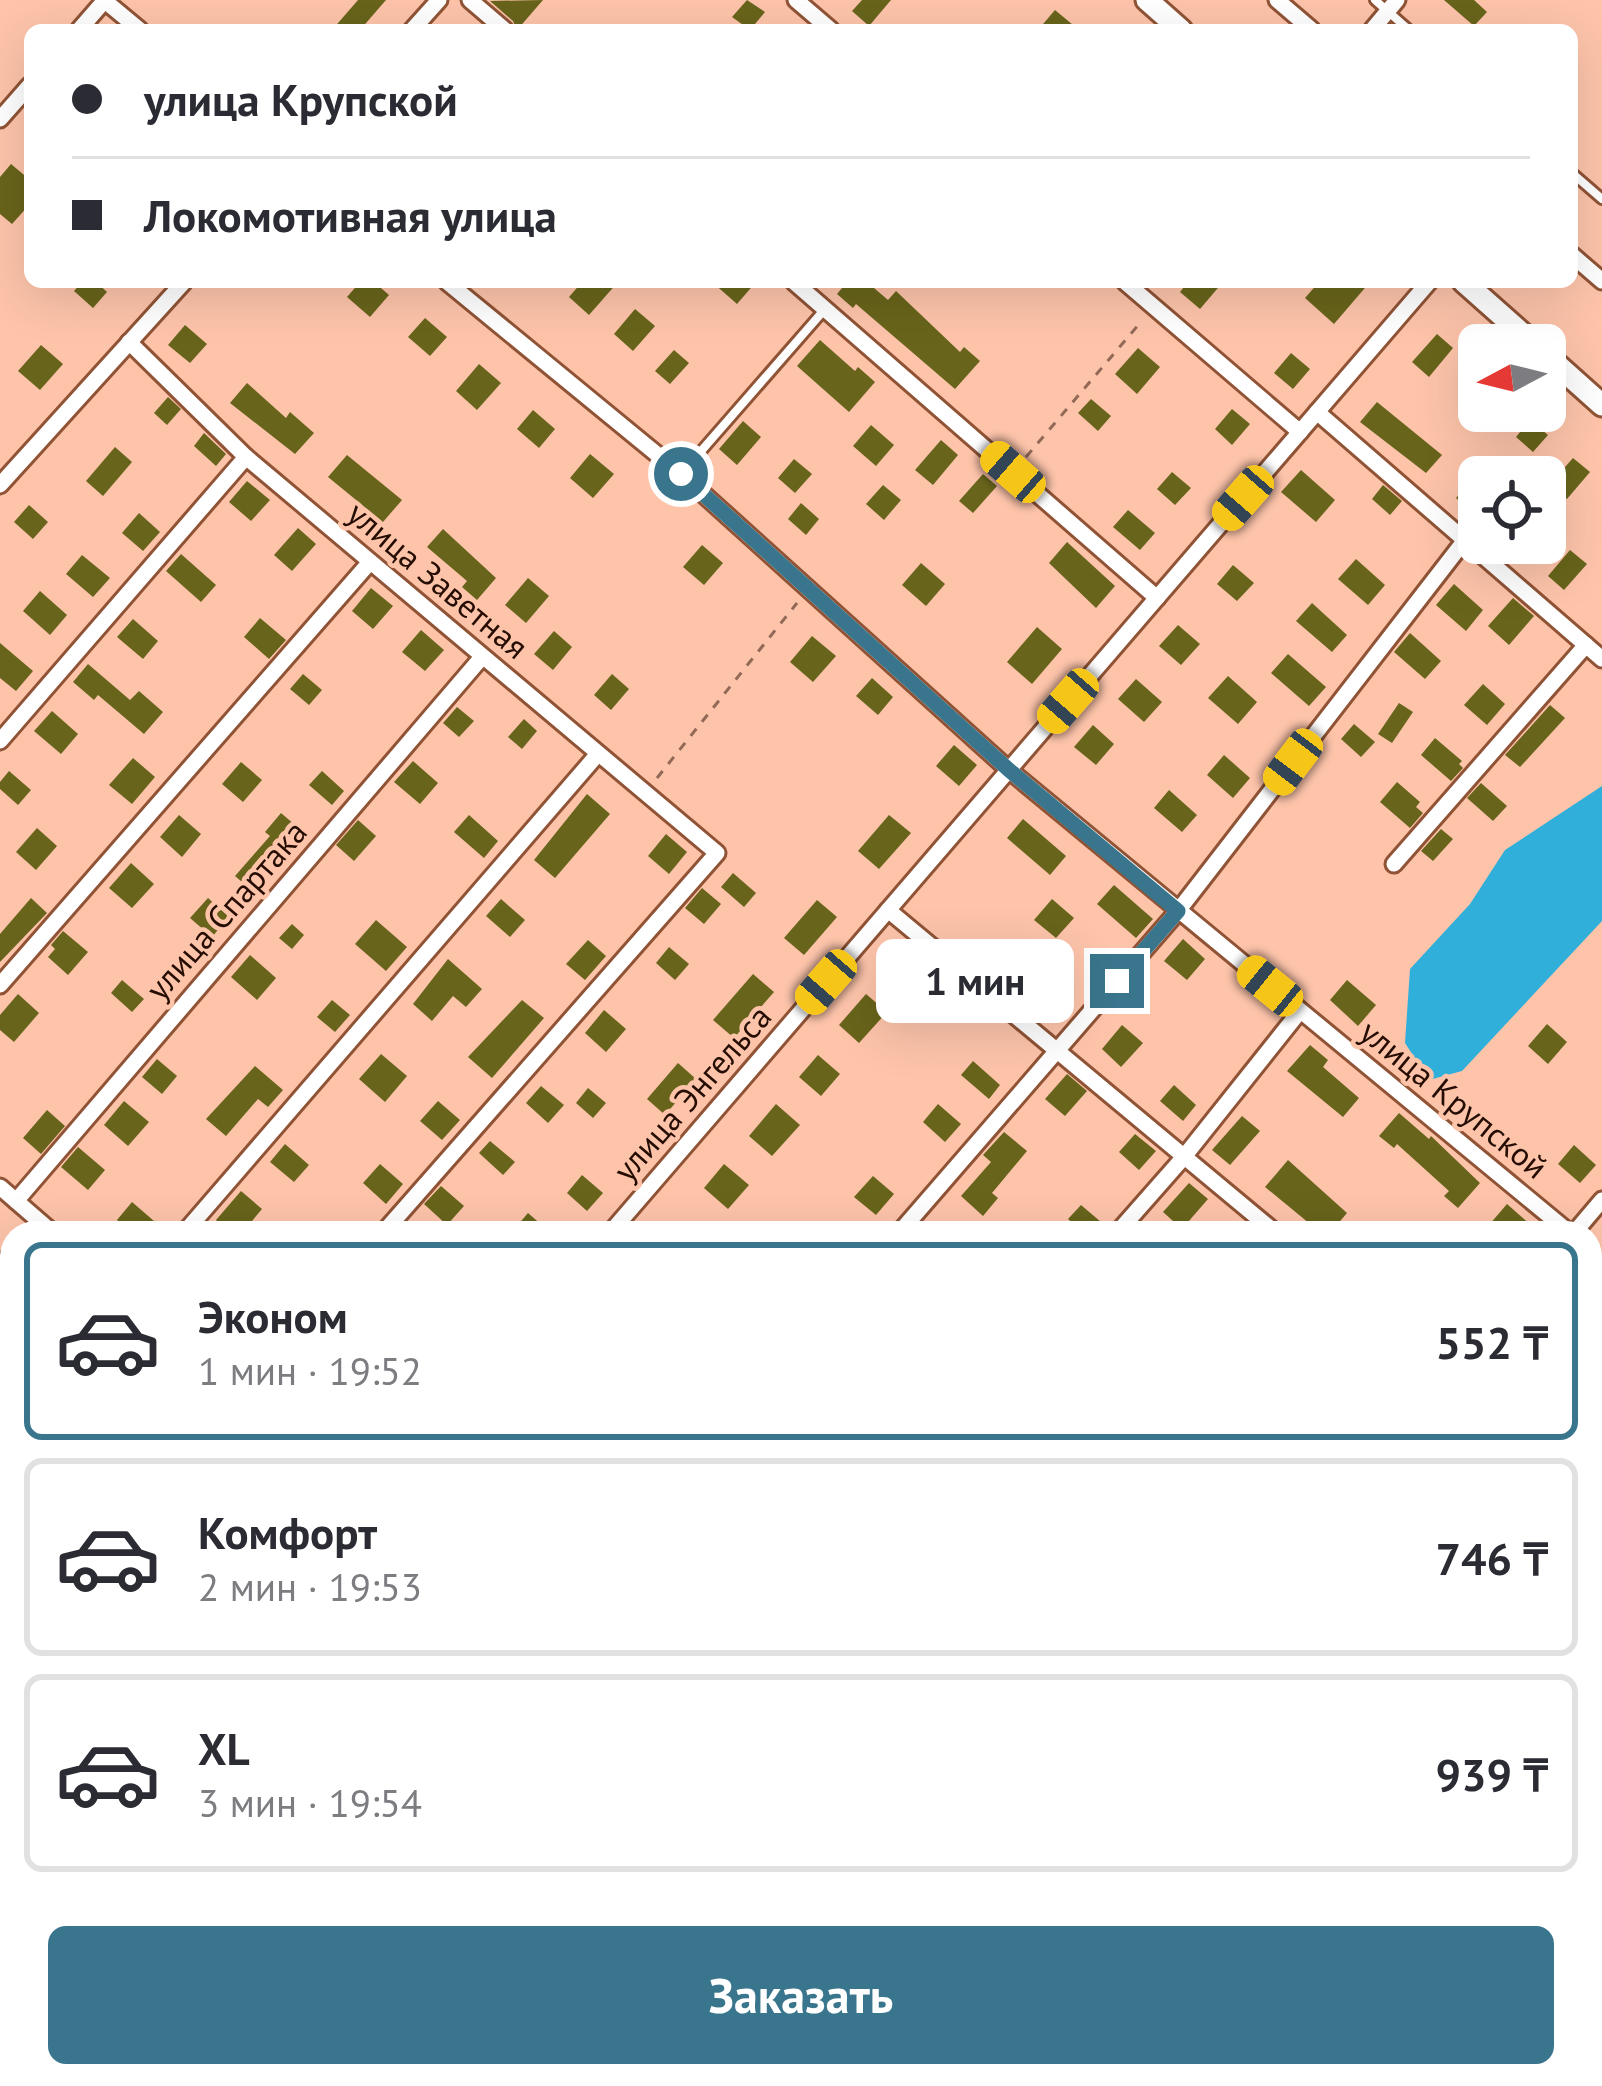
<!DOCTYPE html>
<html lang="ru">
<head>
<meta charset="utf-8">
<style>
  :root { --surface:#fff; --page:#f2f2f3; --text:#2b2b33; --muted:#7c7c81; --line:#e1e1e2; --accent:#39758c }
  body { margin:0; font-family:"PT Sans",sans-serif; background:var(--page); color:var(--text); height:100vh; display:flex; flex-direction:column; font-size:45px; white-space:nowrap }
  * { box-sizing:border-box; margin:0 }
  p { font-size:39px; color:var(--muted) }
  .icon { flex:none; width:66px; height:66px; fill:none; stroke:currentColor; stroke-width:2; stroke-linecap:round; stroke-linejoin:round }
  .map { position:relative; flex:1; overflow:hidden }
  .side { position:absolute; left:0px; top:1221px; width:1602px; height:867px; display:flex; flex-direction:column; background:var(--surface); border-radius:36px 36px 0 0; box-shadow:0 12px 48px #0002 }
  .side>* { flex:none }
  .banner { position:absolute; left:24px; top:24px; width:1554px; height:264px; border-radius:18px; box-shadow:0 12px 48px #0002; display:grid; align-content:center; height:264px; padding:0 48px; background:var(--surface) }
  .needle { width:78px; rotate:263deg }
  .fabs { position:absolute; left:1458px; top:324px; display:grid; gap:24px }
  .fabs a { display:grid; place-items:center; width:108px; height:108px; border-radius:18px; background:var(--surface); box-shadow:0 12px 48px #0002; font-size:60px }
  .end { position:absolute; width:54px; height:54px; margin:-27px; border:15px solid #39758c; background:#fff; box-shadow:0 0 0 6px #fff }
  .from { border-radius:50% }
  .bubble { position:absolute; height:84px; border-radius:18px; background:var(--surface); box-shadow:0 12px 48px #0002; font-size:39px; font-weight:700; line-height:84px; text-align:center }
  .car { position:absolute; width:36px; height:72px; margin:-36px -18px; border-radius:15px; box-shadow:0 0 9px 3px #0007; background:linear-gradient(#f5c518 24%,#345 0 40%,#f5c518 0 76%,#345 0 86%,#f5c518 0) }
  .banner b { display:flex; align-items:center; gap:42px; height:114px; font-size:45px }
  .banner b+b { border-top:3px solid var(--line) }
  .banner i { width:30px; height:30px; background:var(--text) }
  ul { padding:21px 0 0; list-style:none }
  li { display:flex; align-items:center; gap:36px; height:198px; margin:0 24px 18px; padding:0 24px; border:6px solid var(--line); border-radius:18px }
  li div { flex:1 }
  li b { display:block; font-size:45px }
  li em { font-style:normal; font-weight:700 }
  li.on { border-color:var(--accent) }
  li>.icon { width:108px; height:108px; stroke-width:1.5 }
  .action { display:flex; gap:24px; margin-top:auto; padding:24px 48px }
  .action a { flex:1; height:138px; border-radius:18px; background:var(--accent); color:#fff; font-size:48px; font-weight:700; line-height:138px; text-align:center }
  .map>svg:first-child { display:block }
  .water { fill:#2fafda }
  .building { fill:#68641b }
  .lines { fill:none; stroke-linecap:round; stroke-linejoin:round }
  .lane-casing { stroke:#905335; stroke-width:14 }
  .street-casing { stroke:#905335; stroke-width:21 }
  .secondary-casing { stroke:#905335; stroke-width:27 }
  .path { stroke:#926957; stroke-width:3; stroke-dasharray:9 9; stroke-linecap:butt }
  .lane { stroke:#fff; stroke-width:8 }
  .street { stroke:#fff; stroke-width:15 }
  .secondary { stroke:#fff; stroke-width:21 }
  .rail { stroke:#5e3d2f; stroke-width:6; stroke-dasharray:6 12; stroke-linecap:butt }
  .route { stroke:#39758c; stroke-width:15 }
  .labels { text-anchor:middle; stroke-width:9; stroke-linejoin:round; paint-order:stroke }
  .street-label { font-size:33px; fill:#250d03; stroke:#fdc4aa }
</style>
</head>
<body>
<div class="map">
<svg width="1602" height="2086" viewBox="0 0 1602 2086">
  <rect width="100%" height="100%" fill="#fdc4aa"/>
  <polygon class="water" points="1602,786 1602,921 1462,1071 1429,1080 1405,1043 1410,969 1470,904 1505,850"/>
  <g class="building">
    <polygon points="358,0 386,0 360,30 332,30"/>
    <polygon points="543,0 517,30 513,21 490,1"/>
    <polygon points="747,0 765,12 750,30 732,17"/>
    <polygon points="862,0 891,0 869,26 852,11"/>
    <polygon points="1444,0 1474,0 1487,12 1474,26"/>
    <polygon points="1055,10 1079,30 1038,30"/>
    <polygon points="11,164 30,180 30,204 12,224 0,214 0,177"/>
    <polygon points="82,282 96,282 107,292 93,308 74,291"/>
    <polygon points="360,282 374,282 389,295 370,317 347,297"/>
    <polygon points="582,282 618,282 589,315 569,297"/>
    <polygon points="712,282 756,282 737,304"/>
    <polygon points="847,282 867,282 888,300 896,291 960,352 964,347 980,361 955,389 856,304 853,308 837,294"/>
    <polygon points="1188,282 1223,282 1200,309 1180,292"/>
    <polygon points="1319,282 1370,282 1334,324 1305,298"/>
    <polygon points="635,309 655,326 633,351 614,334"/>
    <polygon points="425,318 447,337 430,356 408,337"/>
    <polygon points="185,325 207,344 190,363 168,345"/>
    <polygon points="1437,334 1453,348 1429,377 1412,362"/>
    <polygon points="820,340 855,371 858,367 875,382 849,412 797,366"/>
    <polygon points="41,345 63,364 40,390 18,371"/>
    <polygon points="1138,348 1160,367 1137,394 1115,374"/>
    <polygon points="674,350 689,363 670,384 655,371"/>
    <polygon points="1291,353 1310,369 1293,389 1274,373"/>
    <polygon points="479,364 501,383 477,410 456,391"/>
    <polygon points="1479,376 1479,414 1460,398"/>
    <polygon points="247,383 286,418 290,412 314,433 295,454 230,403"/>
    <polygon points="168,397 181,409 167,425 154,413"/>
    <polygon points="1091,399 1111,416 1098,431 1078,413"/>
    <polygon points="1377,402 1442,455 1426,473 1360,422"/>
    <polygon points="1232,409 1250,424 1232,445 1215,429"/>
    <polygon points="533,410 555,429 539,448 517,429"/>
    <polygon points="1530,420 1548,435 1533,452 1516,437"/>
    <polygon points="743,421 761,437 737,465 719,449"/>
    <polygon points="871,425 894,445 876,466 853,446"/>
    <polygon points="204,433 226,454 216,466 194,446"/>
    <polygon points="941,440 958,455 933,485 915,470"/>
    <polygon points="115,447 132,462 103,496 86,481"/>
    <polygon points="590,454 614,474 593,498 570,478"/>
    <polygon points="347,455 402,500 383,522 328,477"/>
    <polygon points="1573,458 1590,472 1567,499 1550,484"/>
    <polygon points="794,459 812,474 795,493 778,478"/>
    <polygon points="1301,470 1335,500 1316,522 1281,492"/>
    <polygon points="1172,472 1191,488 1175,505 1157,489"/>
    <polygon points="1479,472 1479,504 1472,512 1456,498"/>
    <polygon points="983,474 997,486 973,513 959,501"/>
    <polygon points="247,481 270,500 251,521 229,502"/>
    <polygon points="883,485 901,500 884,520 866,504"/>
    <polygon points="1383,485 1402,501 1390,515 1372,499"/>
    <polygon points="801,503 819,519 806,535 788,519"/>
    <polygon points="29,505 48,522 33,539 14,522"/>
    <polygon points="1128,510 1155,533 1140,550 1113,527"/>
    <polygon points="139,513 160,532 143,551 122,533"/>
    <polygon points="298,528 316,544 292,571 274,555"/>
    <polygon points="443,529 496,578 477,600 462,587 467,581 427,547"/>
    <polygon points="1067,542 1115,586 1096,608 1049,563"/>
    <polygon points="702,545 723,563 704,585 683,567"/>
    <polygon points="1570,550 1587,564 1564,590 1548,576"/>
    <polygon points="181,554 216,585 201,602 166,571"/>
    <polygon points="82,555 110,578 93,597 66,574"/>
    <polygon points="1356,559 1385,585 1368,605 1338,579"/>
    <polygon points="921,563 945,584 926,606 902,585"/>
    <polygon points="1233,565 1254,583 1237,601 1217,584"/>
    <polygon points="528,578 549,596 526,623 505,605"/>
    <polygon points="1454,584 1483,610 1466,631 1436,605"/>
    <polygon points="371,588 393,606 373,629 352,611"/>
    <polygon points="40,591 67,615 50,635 23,611"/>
    <polygon points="1513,598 1534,616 1509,645 1488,626"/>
    <polygon points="1312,603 1347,635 1332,652 1296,621"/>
    <polygon points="260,618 286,640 269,659 244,637"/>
    <polygon points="133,619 158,641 143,659 117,637"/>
    <polygon points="1178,625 1200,644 1181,665 1159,646"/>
    <polygon points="1037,627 1062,649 1032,684 1007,662"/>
    <polygon points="421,630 444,650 425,671 402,652"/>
    <polygon points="554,631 572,647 553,670 534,654"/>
    <polygon points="1410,633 1441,661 1425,679 1394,652"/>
    <polygon points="812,636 836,656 813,682 790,662"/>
    <polygon points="0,643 33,671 16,691 0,678"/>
    <polygon points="1288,654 1326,687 1309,706 1271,673"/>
    <polygon points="88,664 130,700 139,691 163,712 144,734 98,695 94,700 73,682"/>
    <polygon points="303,674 322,690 309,705 290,689"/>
    <polygon points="612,674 629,689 611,710 594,695"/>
    <polygon points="1228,676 1257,702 1238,724 1208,698"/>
    <polygon points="872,678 893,697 878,715 856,696"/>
    <polygon points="1136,679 1162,702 1144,722 1118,699"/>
    <polygon points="1483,684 1505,704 1487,725 1464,705"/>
    <polygon points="1399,703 1413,712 1392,743 1378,734"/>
    <polygon points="1550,705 1565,718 1520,767 1505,755"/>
    <polygon points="457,707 474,721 459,737 443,723"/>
    <polygon points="52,711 78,734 61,754 34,731"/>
    <polygon points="524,719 537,731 522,749 508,737"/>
    <polygon points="1354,724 1375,742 1361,757 1341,739"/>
    <polygon points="1093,725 1114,744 1096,765 1074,747"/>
    <polygon points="1435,738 1462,761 1459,764 1463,768 1451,781 1421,755"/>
    <polygon points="954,745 977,765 959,786 936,766"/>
    <polygon points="1224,755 1250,778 1233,798 1207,775"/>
    <polygon points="133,758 155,777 132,804 109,785"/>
    <polygon points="413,761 438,783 420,804 394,782"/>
    <polygon points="241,762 262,780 243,802 222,784"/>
    <polygon points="9,771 31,790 18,805 0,789 0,782"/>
    <polygon points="322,771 344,791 332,805 309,785"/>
    <polygon points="1397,782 1420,802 1416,807 1423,813 1410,828 1380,802"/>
    <polygon points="1481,783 1507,806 1493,821 1467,798"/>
    <polygon points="1169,790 1197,815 1182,832 1154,808"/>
    <polygon points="587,794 610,814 555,878 534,860"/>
    <polygon points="281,813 308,836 256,894 235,876 270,836 265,832"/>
    <polygon points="179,815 201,834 182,857 160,837"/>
    <polygon points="469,815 498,841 484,858 454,832"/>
    <polygon points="889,815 911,833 879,869 858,851"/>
    <polygon points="1023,819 1066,856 1050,875 1007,838"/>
    <polygon points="358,820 376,836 354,861 336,845"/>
    <polygon points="37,828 57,846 36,870 16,852"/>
    <polygon points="1441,829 1453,839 1433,861 1421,851"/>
    <polygon points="666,834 687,852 669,874 648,856"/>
    <polygon points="131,863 154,884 132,908 109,888"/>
    <polygon points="733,873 756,893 744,907 721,887"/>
    <polygon points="1114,885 1153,919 1136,938 1097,904"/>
    <polygon points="702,888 721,904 704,924 685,908"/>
    <polygon points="31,898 47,913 0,962 0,934"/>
    <polygon points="208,898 229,917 212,937 190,918"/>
    <polygon points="501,899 525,920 510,937 486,916"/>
    <polygon points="1052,899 1074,918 1056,938 1034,920"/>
    <polygon points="817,900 837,917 804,955 784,938"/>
    <polygon points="376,920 407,947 386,971 355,944"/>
    <polygon points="292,924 304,935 292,949 279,938"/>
    <polygon points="63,931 88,952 68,975 48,957 55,949 51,945"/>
    <polygon points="1183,939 1205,959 1187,980 1164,961"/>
    <polygon points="588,940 606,956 585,980 566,964"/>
    <polygon points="905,945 927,964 908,986 886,967"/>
    <polygon points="669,947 689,964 675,980 656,963"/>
    <polygon points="250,955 276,978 257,1000 231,977"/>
    <polygon points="448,959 482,989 466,1007 453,996 432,1021 413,1004"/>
    <polygon points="753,974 774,992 734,1038 713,1020"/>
    <polygon points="122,980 144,999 132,1012 111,993"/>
    <polygon points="1347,980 1376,1005 1358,1026 1330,1000"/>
    <polygon points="18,994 39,1013 14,1042 0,1030 0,1015"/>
    <polygon points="866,994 887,1012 859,1043 839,1025"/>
    <polygon points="332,1000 350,1015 335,1032 317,1017"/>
    <polygon points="522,1000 544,1018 492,1078 468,1057"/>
    <polygon points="604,1010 626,1029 606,1052 585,1033"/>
    <polygon points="1547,1024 1567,1042 1548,1064 1528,1046"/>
    <polygon points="1122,1025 1143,1043 1121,1067 1102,1049"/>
    <polygon points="1310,1045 1328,1060 1323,1067 1359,1098 1343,1117 1287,1071"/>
    <polygon points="381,1054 407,1076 385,1102 359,1079"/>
    <polygon points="818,1055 840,1074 821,1096 799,1077"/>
    <polygon points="157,1059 177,1076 162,1094 142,1077"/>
    <polygon points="973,1061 1000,1085 989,1099 961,1075"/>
    <polygon points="678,1063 696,1079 665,1115 647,1099"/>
    <polygon points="255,1066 283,1090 268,1107 258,1099 226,1136 206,1119"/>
    <polygon points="1067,1074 1087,1091 1065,1116 1045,1099"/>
    <polygon points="1174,1085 1196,1105 1183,1121 1160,1101"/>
    <polygon points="541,1086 564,1105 548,1123 526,1103"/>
    <polygon points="588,1088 606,1103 593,1118 576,1103"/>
    <polygon points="124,1101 149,1122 128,1146 104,1125"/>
    <polygon points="438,1101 460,1120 442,1140 420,1121"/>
    <polygon points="776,1104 800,1125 772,1156 749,1136"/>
    <polygon points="938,1104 961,1124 945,1142 923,1122"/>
    <polygon points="47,1110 65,1126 41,1154 23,1138"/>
    <polygon points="1399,1113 1429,1139 1431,1136 1480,1183 1458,1208 1444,1196 1449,1191 1397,1144 1394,1148 1379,1136"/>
    <polygon points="1242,1116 1260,1131 1230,1165 1212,1150"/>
    <polygon points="1004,1132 1027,1151 992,1193 998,1198 983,1216 961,1196 991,1162 983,1155"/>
    <polygon points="1135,1134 1156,1151 1139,1170 1119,1152"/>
    <polygon points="490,1141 515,1162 503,1175 479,1153"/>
    <polygon points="285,1144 309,1165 294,1182 270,1162"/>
    <polygon points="1574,1145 1596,1165 1580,1183 1558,1164"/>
    <polygon points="78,1147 105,1170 88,1190 61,1167"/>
    <polygon points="1288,1160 1347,1213 1330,1233 1321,1233 1265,1187"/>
    <polygon points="380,1164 403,1184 386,1204 363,1183"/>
    <polygon points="724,1164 749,1185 728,1209 704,1188"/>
    <polygon points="582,1175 603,1193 587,1211 567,1193"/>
    <polygon points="873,1176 894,1194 876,1215 854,1197"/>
    <polygon points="1189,1183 1208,1199 1182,1229 1163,1212"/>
    <polygon points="441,1186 464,1206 447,1225 424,1204"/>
    <polygon points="241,1191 262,1209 242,1233 230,1233 216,1220"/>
    <polygon points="132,1202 154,1221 144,1233 132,1233 117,1220"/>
    <polygon points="1507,1204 1540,1233 1497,1233 1489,1225"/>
    <polygon points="1081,1205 1101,1222 1091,1233 1084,1233 1068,1219"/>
    <polygon points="528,1213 551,1233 511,1233"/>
  </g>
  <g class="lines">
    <g class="lane-casing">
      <g id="lane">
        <polyline points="1375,0 1409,30"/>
        <polyline points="1572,173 1602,199"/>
        <polyline points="682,473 825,309"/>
      </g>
    </g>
    <g class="street-casing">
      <g id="street">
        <polyline points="470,0 505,30"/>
        <polyline points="796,0 831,30"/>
        <polyline points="1277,0 1312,30"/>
        <polyline points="105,1 140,30"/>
        <polyline points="79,30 105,0"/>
        <polyline points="412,30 439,0"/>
        <polyline points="1372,30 1397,0"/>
        <polyline points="0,119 30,85"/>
        <polyline points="1572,255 1602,281"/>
        <polyline points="447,282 681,474 1009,770 1570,1233"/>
        <polyline points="794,282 1157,598"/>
        <polyline points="1125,282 1300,432"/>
        <polyline points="129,342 246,457 717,853 383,1233"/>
        <polyline points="1317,412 1602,659"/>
        <polyline points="0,485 184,282"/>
        <polyline points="0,741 246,457"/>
        <polyline points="1394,864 1586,645"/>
        <polyline points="888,910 1276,1233"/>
        <polyline points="0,985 370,562"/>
        <polyline points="0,1187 53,1233"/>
        <polyline points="16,1201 482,657"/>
        <polyline points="184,1233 597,755"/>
        <polyline points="610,1233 1429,282"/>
        <polyline points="899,1233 1178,911 1465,540"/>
        <polyline points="1117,1233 1183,1158 1300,1011"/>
        <polyline points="1574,1233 1602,1200"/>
        <polyline points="0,1266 12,1253"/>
        <polyline points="0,1580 12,1590"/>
        <polyline points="0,1809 12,1819"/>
        <polyline points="0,1943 12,1929"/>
        <polyline points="0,2054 12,2065"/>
        <polyline points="25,2076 36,2086"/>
        <polyline points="305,2076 317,2086"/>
        <polyline points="696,2076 708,2086"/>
        <polyline points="1018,2076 1028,2086"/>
      </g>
    </g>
    <g class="secondary-casing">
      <g id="secondary">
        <polyline points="1147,0 1181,30"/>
        <polyline points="1464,282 1535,345"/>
        <polyline points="1545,354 1602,405"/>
        <polyline points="1590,1524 1602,1510"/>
        <polyline points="1113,2086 1121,2076"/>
      </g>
    </g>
    <g class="path">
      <polyline points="1026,457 1140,323"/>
      <polyline points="657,778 797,603"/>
      <polyline points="513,2076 524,2086"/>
      <polyline points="949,2086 977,2076"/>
    </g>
    <use href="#lane" class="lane"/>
    <use href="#street" class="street"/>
    <use href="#secondary" class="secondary"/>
    <g class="rail">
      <polyline points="1590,1916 1602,1902"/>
      <polyline points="1590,1982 1602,1971"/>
      <polyline points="1443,2086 1452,2076"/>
      <polyline points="1468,2086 1476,2076"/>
    </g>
  </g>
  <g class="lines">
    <polyline class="route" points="681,474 1009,770 1178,911 1117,981"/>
  </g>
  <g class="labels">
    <g class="street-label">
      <text transform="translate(438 580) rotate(40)" y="12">улица Заветная</text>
      <text transform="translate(226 910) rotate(-49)" y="12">улица Спартака</text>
      <text transform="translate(692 1093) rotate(-49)" y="12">улица Энгельса</text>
      <text transform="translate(1454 1099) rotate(39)" y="12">улица Крупской</text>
    </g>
  </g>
</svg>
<div class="fabs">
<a><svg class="needle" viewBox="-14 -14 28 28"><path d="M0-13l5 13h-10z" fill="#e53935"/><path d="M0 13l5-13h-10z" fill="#7c7c81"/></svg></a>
<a><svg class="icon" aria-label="locate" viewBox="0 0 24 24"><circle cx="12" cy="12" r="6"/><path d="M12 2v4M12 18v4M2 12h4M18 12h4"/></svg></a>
</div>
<i class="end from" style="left:681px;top:474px"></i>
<i class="end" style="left:1117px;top:981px"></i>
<div class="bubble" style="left:876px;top:939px;width:198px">1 мин</div>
<i class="car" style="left:1013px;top:472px;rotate:311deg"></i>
<i class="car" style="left:1243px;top:498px;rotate:221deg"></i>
<i class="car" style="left:1068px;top:701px;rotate:221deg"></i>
<i class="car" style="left:1293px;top:762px;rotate:217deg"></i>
<i class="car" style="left:826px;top:982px;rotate:221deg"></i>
<i class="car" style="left:1270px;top:986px;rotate:309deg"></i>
<div class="banner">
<b><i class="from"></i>улица Крупской</b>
<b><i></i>Локомотивная улица</b>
</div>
<section class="side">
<ul>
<li class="on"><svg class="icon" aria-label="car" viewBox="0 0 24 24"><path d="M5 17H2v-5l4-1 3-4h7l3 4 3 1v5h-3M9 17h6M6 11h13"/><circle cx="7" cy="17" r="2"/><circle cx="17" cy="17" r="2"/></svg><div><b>Эконом</b><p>1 мин · 19:52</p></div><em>552 ₸</em></li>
<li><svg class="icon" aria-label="car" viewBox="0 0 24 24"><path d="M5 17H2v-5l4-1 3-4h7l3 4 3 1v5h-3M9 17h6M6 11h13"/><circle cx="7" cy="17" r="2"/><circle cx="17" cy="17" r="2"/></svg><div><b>Комфорт</b><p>2 мин · 19:53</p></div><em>746 ₸</em></li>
<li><svg class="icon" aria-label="car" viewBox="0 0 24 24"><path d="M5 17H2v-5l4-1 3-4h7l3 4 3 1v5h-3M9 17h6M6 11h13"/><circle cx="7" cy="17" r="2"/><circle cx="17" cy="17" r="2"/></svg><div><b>XL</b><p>3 мин · 19:54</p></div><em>939 ₸</em></li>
</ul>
<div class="action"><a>Заказать</a></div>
</section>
</div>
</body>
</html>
